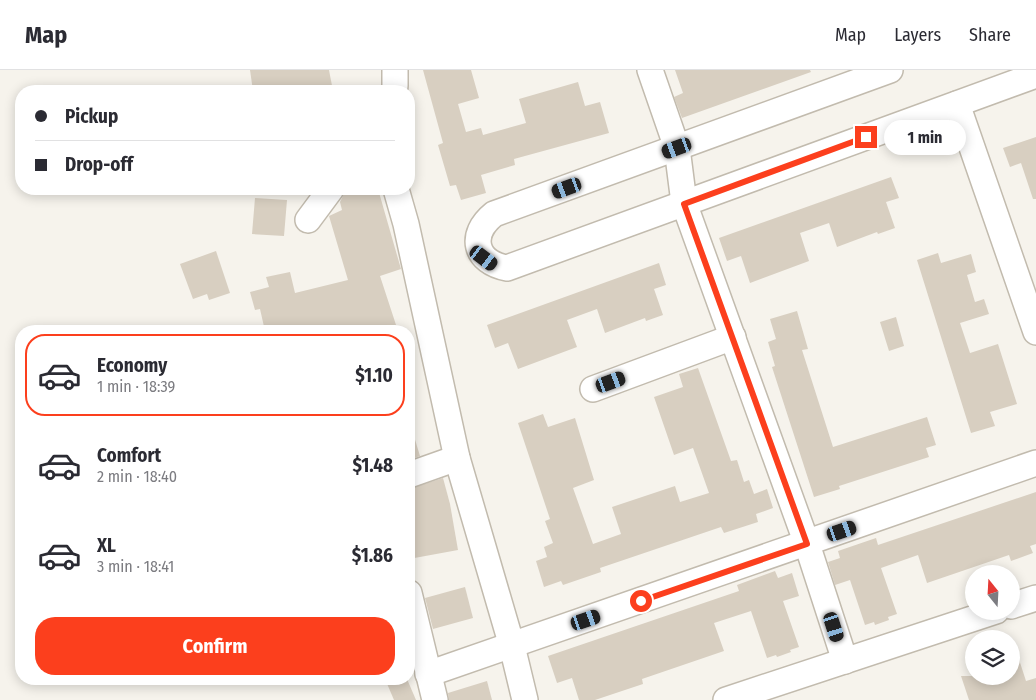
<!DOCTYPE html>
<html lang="en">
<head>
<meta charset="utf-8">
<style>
  :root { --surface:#fff; --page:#f2f2f3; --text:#2b2b33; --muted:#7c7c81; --line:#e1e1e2; --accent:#fc3f1d }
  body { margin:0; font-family:"Fira Sans Condensed",sans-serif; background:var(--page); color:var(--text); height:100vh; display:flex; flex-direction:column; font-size:19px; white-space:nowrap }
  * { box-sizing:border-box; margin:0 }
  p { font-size:16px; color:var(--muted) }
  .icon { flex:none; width:28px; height:28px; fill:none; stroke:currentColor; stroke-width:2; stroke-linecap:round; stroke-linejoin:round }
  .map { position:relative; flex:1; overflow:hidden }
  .details { position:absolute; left:15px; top:255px; width:400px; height:360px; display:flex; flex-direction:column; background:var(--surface); border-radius:20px; box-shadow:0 2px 12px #0003 }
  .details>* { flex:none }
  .top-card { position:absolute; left:15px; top:15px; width:400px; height:110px; border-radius:20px; box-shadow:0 2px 12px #0003; display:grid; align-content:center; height:110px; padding:0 20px; background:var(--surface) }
  .needle { width:32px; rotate:342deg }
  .controls { position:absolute; left:965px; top:495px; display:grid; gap:10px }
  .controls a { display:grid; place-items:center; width:55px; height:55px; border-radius:50%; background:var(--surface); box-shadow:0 2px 12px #0003; font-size:25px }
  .end { position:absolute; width:22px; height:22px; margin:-11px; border:6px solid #fc3f1d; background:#fff; box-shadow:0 0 0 2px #fff }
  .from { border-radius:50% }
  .bubble { position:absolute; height:35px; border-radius:18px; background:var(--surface); box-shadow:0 2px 12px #0003; font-size:16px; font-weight:700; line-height:35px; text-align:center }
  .car { position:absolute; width:15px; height:30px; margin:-15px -8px; border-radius:6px; box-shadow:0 0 4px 1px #0007; background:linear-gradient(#222 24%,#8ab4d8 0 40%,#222 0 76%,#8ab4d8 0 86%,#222 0) }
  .top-card b { display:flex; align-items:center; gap:18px; height:48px; font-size:19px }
  .top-card b+b { border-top:1px solid var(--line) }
  .top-card i { width:12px; height:12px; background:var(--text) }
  ul { padding:9px 0 0; list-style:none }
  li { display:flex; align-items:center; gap:15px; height:82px; margin:0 10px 8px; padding:0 10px; border:2px solid transparent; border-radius:20px }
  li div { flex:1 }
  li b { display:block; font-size:19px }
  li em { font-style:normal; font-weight:700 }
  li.selected { border-color:var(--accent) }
  li>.icon { width:45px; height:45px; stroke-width:1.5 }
  .action { display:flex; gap:10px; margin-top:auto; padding:10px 20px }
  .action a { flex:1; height:58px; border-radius:20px; background:var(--accent); color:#fff; font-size:20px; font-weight:700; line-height:58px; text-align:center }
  header { display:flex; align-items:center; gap:30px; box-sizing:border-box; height:70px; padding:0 25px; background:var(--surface); border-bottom:1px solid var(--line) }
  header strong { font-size:24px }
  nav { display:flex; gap:28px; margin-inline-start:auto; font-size:18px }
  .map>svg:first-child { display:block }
  .building { fill:#d8cfc1 }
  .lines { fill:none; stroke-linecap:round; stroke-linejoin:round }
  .minor-casing { stroke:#c2bbae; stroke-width:28 }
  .minor { stroke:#fff; stroke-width:25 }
  .route { stroke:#fc3f1d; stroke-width:6 }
</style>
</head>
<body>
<header>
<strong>Map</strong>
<nav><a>Map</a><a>Layers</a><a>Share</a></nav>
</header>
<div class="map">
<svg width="1036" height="630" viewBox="0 0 1036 630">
  <rect width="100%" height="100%" fill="#f6f3ec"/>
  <g class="building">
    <polygon points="250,0 329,0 333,21 253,21"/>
    <polygon points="423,0 471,0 479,28 458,34 466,62 481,58 483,65 526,53 519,29 578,12 585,36 600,32 609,63 514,89 515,95 481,105 486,123 461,130 456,115 450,116 438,75 443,73"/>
    <polygon points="675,0 810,0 811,2 682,48 674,27 683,23"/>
    <polygon points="1036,67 1036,129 1033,129 1021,93 1010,97 1003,78"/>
    <polygon points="891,107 899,128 886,132 895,158 878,164 877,162 837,177 829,153 800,163 809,191 750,213 741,186 727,191 719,168"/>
    <polygon points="361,119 378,119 401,199 380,206 398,261 265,261 260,239 255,240 250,222 269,217 266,207 290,202 295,223 348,210 329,146 342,140 340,132 344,124"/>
    <polygon points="255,128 287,130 284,166 252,164"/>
    <polygon points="216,181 230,223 209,230 207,224 193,229 180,194"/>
    <polygon points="938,183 941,193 971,184 976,202 967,205 975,232 984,229 989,244 960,253 970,283 998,274 1017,334 990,342 995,356 971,363 917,190"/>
    <polygon points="659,193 666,215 654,219 663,245 646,251 645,248 605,263 597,239 567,250 577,277 518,299 508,273 495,278 487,255"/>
    <polygon points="797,241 808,279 802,280 833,377 927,347 936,375 926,378 929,387 839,416 840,419 814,427 772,297 775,296 768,272 776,269 770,249"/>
    <polygon points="896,247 904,276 889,281 880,252"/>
    <polygon points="698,298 731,391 737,390 744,412 749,410 754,424 767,419 773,438 756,444 758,452 724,463 721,457 600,498 601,502 563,515 561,511 544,517 536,491 547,487 544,477 553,473 545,451 550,449 518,353 543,344 548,357 575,348 594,410 573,418 593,474 621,464 612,437 675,416 680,432 709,423 693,378 674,385 654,327 683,317 679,304"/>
    <polygon points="413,363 420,386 409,390 409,364"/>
    <polygon points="443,408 450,434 458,480 409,489 409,419"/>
    <polygon points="1036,422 1036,474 1030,476 1033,483 1011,491 1009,485 927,513 918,485 881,498 897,544 888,547 889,550 875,555 874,552 865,555 850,510 835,515 828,492 840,488 838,481 876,468 878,475"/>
    <polygon points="775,501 778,508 792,503 799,526 783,531 799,577 790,580 791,582 777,587 776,585 767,588 751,541 714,553 724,581 642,609 643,614 595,630 579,630 572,608 557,613 548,586 739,521 737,515"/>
    <polygon points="465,517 473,548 433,559 425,528"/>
    <polygon points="1014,574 1026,611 1036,608 1036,630 969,630 961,606 1011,606 1011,575"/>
    <polygon points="385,609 407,609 416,630 394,630"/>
    <polygon points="487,611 492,630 449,630 448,623"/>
  </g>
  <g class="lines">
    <g class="minor-casing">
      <g id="minor">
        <polyline points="395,0 395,16"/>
        <polyline points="650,0 677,78 684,133 807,474 845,591"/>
        <path d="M890,0L494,144C468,165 475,192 507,198L1036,5"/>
        <polyline points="957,34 1036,262"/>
        <polyline points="396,119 406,154 457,388 512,576 525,630"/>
        <polyline points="308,150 331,119"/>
        <polyline points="593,319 733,267"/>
        <polyline points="409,405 457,388"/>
        <polyline points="409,523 435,630"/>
        <polyline points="1011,536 1036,528"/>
        <polyline points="428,604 1036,393"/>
        <polyline points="726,630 996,541"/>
      </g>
    </g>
    <use href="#minor" class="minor"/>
  </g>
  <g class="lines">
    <polyline class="route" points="641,531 807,474 684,134 866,67"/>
  </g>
</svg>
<div class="controls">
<a><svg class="needle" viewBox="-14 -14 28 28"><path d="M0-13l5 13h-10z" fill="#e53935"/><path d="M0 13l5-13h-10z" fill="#7c7c81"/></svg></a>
<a><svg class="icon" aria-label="layers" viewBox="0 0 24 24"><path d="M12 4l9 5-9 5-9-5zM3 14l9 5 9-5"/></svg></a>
</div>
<i class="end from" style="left:641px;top:531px"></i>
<i class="end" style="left:866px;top:67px"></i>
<div class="bubble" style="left:884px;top:50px;width:82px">1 min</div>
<i class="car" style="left:677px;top:78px;rotate:250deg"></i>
<i class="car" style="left:567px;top:118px;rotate:250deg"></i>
<i class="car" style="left:484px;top:188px;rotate:127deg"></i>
<i class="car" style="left:611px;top:312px;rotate:70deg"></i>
<i class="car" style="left:842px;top:461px;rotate:71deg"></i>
<i class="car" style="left:586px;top:550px;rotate:71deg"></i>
<i class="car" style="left:834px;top:557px;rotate:162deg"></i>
<div class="top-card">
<b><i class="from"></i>Pickup</b>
<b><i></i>Drop-off</b>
</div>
<section class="details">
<ul>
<li class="selected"><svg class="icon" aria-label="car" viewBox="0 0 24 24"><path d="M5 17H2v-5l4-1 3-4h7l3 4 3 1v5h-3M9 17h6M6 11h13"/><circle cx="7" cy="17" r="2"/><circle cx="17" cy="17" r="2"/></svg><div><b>Economy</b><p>1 min · 18:39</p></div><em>$1.10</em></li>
<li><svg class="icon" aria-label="car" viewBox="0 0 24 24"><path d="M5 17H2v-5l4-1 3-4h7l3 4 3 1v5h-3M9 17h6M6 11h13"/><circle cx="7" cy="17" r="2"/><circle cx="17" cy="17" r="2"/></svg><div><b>Comfort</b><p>2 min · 18:40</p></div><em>$1.48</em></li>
<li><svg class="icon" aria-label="car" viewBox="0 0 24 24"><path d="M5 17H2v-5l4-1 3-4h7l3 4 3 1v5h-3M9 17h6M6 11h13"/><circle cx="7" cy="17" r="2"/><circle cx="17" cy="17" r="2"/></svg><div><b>XL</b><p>3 min · 18:41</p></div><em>$1.86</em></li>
</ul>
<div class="action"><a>Confirm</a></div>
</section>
</div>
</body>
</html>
